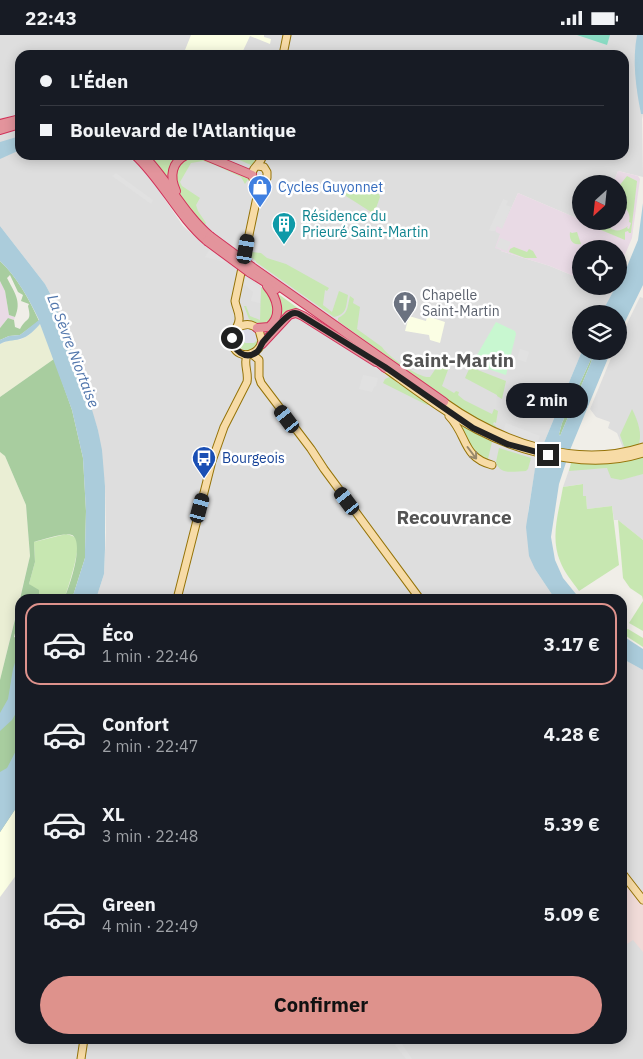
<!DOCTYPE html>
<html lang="fr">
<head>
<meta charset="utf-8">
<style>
  :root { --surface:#171b24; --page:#242831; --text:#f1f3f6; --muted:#9ea1a6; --line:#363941; --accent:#de928c }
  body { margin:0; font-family:"IBM Plex Sans",sans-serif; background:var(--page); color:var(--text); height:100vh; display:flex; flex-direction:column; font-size:19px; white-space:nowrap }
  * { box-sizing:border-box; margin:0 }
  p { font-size:16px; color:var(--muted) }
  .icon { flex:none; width:28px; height:28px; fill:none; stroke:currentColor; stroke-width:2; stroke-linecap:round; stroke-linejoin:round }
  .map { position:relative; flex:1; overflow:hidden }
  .sheet { position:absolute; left:15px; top:559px; width:612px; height:450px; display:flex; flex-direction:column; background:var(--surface); border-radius:15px; box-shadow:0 2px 12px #0003 }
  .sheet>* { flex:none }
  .top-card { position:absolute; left:15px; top:15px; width:614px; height:110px; border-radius:15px; box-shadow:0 2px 12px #0003; display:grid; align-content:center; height:110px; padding:0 25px; background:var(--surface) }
  .needle { width:32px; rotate:207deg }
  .controls { position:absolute; left:572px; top:140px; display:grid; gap:10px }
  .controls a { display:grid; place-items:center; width:55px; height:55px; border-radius:50%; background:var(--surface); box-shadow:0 2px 12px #0003; font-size:25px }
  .end { position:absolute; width:22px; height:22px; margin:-11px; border:6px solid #212121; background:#fff; box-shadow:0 0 0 2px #fff }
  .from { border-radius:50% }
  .bubble { position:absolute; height:35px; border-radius:18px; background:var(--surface); box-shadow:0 2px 12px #0003; font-size:16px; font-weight:700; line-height:35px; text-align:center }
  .car { position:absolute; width:15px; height:30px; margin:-15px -8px; border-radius:6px; box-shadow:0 0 4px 1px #0007; background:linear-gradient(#222 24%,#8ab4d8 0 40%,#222 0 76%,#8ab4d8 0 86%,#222 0) }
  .top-card b { display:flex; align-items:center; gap:18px; height:48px; font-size:19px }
  .top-card b+b { border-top:1px solid var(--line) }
  .top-card i { width:12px; height:12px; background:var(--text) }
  ul { padding:9px 0 0; list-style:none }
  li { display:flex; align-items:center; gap:15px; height:82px; margin:0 10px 8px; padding:0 15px; border:2px solid transparent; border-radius:15px }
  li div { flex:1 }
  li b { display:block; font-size:19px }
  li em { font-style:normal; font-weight:700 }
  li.current { border-color:var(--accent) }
  li>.icon { width:45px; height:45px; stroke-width:1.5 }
  .primary-button { display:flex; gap:10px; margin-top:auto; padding:10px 25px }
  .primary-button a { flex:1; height:58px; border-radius:30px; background:var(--accent); color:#111; font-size:20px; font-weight:700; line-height:58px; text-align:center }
  .status { display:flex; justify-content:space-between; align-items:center; height:35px; padding:0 25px; background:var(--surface); direction:ltr }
  .status svg { height:14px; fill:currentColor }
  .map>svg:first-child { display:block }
  .residential { fill:#dedede }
  .commercial { fill:#f0dbd8 }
  .industrial { fill:#e9dae5 }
  .education { fill:#fbfee4 }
  .farmland { fill:#eaeed4 }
  .grass { fill:#c7e7b1 }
  .forest { fill:#a8cd9f }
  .park { fill:#c8f7d0 }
  .pitch { fill:#8adbc3 }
  .parking { fill:#e1e1e1 }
  .plaza { fill:#dddce6 }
  .water { fill:#abccdb; fill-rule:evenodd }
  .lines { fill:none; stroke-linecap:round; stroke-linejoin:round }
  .major-casing { stroke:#957308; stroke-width:9 }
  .highway-casing { stroke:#d2315a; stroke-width:10 }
  .major { stroke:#f7dba6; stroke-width:7 }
  .highway { stroke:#e3949c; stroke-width:8 }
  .highway-bridge-casing { stroke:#d2315a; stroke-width:10; stroke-linecap:butt }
  .highway-bridge { stroke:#e3949c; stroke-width:8 }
  .oneway { stroke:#97876a }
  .route { stroke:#212121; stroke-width:6 }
  .labels { text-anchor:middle; stroke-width:5; stroke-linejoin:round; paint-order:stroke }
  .shop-label { font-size:14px; fill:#366cbe; stroke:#fff; text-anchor:start }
  .culture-label { font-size:14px; fill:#0d838f; stroke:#fff; text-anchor:start }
  .worship-label { font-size:14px; fill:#5b616d; stroke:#fff; text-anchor:start }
  .transit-label { font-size:14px; fill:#164399; stroke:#fff; text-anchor:start }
  .water-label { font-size:15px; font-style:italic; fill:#5176ac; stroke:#fff }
  .district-label { font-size:19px; font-weight:bold; fill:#545454; stroke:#fff }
</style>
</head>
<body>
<div class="status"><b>22:43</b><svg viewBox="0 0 49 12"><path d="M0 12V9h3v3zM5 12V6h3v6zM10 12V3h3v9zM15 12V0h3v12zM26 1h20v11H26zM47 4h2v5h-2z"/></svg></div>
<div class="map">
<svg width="643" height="1024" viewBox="0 0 643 1024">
  <rect width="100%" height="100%" fill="#f0eee8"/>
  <g class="residential">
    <polygon points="0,0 637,0 638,57 641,79 643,79 642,84 643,142 618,136 613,149 581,149 581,185 518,158 502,194 496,212 501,215 501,216 550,231 581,244 581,251 599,251 613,257 601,279 581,279 582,316 543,410 494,393 312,269 209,194 198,183 182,162 175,150 180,120 624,120 624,20 20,20 20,79 0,84"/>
    <polygon points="20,93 20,120 129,120 152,145 183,191 210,215 399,349 403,350 448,382 477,400 497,409 537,423 528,477 535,534 555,564 96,564 104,539 106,497 105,451 98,395 54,266 45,249 0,191 0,99"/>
    <polygon points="640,262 643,263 643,411 641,408 623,413 617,398 608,393 610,387 596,382 590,374 614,316 619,316 619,305"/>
    <polygon points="570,432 578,434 607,433 643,439 643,505 618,485 614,485 612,471 587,474 586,462 583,461 582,449 563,452"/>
    <polygon points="623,624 643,635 643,1024 0,1024 0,797 20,767 20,1004 622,1004"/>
  </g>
  <polygon class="commercial" points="623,832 643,857 643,917 633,905 624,911 623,909 623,885 624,884 623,882"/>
  <g class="industrial">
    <polygon points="618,136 638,141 640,144 632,203 621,229 619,229 619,214 581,214 581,244 550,231 501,216 501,215 495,213 500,199 496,197 495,194 497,191 502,193 518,158 595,191 597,186 619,186 619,149 613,149"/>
    <polygon points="0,246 5,256 9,280 15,282 14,285 8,283 0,293"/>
  </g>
  <g class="education">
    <polygon points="191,0 264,0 264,2 271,4 270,9 250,1 241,20 183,20"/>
    <polygon points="409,281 426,286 427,281 445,287 440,308 430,305 429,300 405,296"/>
    <polygon points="20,767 20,835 0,862 0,797"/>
  </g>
  <g class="farmland">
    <polygon points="40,289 54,324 0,362 0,309 10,305 20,305 29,300"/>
    <polygon points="0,417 5,421 26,470 30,521 0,645"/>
  </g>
  <g class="grass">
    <polygon points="147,120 182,120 168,146"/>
    <path d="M191,120L200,121L249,143L245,149L241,142L215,130L203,126L191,128L180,147L182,151L200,163L196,170L198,176L206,188L205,190C189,173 153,135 191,120Z"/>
    <polygon points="228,120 243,120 243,122 259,125 257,128 251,130"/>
    <path d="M627,141L637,146L631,198H629L628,196L625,197V205L601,195V186H605C610,197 619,198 628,191L627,193L629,194L631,188L629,187C631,179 627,172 619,170V151Z"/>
    <polygon points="336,149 379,159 380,162 375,176 371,177 335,154 334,151"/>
    <path d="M570,197L572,198L577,197L581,209C572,211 569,204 570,197Z"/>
    <polygon points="514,212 527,217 529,214 533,216 537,223 525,223 509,217 510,214"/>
    <path d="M252,217L261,218L267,223L286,229L329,253L327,256L325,255L323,270L332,277L339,256L348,260C346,272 347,279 334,282L256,227V226L251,222Z"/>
    <path d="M261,252C274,264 280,275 267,290H261L249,284L244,271H246L250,281L260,285Z"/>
    <polygon points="277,258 299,274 288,277 274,292"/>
    <path d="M350,261L354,264L353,268L360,272L357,294L382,312C387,321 420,344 430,342C437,334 439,321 452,324L442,351L454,358L456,356L459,357L458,360L464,365L492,379L494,374L498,376L496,388L494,387L493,389L496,391L495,393C469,385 447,365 426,349C397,328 367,307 338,286V283C349,278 347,272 350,261Z"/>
    <polygon points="238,297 240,303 246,308 254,308 259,303 257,310 248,316 240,313 236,306"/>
    <polygon points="470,332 506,346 502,364 497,361 497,360 465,343"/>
    <polygon points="390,342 399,349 403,349 430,368 427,370 383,348 385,344"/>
    <path d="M632,374C638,386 643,400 638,411L625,414L620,400Z"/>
    <polygon points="460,390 492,407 488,424 483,426 476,422"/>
    <path d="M499,413L531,423L528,434L526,436C514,436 500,441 496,427Z"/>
    <path d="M643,422V439L621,445L611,443L607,433L569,436L571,428C598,429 617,429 643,422Z"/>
    <path d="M583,449V461H586L587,474L612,471L619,530L579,556C572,546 564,537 560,526C550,502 559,476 563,452Z"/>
    <polygon points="618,485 643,505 643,565 642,561 630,553 623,543"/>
    <path d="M66,499C70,500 74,501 77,504C81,513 68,554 64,564H36L39,560L29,549L35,527L34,507Z"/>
    <polygon points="643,566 643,596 629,588"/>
    <polygon points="628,594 643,603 643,612 623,599 623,595"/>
  </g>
  <g class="forest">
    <path d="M0,226C17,242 29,264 39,286L20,300L9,301L0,305V293L8,283L14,285L15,292L20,294C27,281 32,288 28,271L29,269L21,266L23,260L18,257L10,240L7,243C14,257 22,266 15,282L9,280L5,256L0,246Z"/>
    <path d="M54,324L72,375L83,423L86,476L85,515V523L72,564H64C69,553 85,507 72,500C65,497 42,505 34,507L35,527L29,549L39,555V560L36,564H20L30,521L26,470L5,421L0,417V362Z"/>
    <polygon points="591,324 592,324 590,330 560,401 559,399 562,388"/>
    <polygon points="20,564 20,579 14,602 17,603 20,596 20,767 0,797 0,645"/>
  </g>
  <polygon class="park" points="496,287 515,296 516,299 506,340 473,329 473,327"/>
  <polygon class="pitch" points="577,0 610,0 607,10"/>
  <g class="parking">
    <polygon points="116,138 153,165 151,169 112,141"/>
    <polygon points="503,164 508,166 506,170 511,172 502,194 497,191 495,196 491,196 489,195"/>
    <polygon points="218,200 230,209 243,212 238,235 229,228 205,222"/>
    <polygon points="500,203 511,207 507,216 496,212"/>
    <polygon points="246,242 261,253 260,268 251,266 253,257 244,249"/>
    <polygon points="520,314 529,317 526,327 517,324"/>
    <polygon points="363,340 378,343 376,351 374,352 372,357 359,354"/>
    <polygon points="506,388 540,401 531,422 498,411"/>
    <polygon points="400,1006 412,1024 406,1024 395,1010"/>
  </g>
  <polygon class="plaza" points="247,292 254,295 257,298 259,303 253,308 246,308 241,306 239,301 240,295"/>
  <g class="water">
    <path d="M637,0H643V79H641C636,54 632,26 637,0Z"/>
    <polygon points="20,101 20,115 0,124 0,107"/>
    <polygon points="643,168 643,250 619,299 619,279 601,279 616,251 619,251 619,246 626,234 638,205"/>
    <path d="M0,191L45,249L54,266L90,368L98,395L102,415L105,451V514L104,539L96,564H72L85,523V515L86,476L83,423L72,375L40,289C35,295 28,302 20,304C13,306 7,305 0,309V305L9,301L20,300L39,285C29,264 17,242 0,226Z"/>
    <path d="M582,316H611L570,415L559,449L551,502L555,525L563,543L580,564H555L535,534L529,521L526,492L536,427ZM591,324H592L590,330L560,401L559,399L562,388Z"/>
    <polygon points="623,601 643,614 643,635 623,624"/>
    <polygon points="20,612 20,671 12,685 0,696 0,678 8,664 13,634"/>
    <polygon points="20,708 20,767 0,797 0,737 7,733"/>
  </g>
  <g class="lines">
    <g class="major-casing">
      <g id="major">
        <polyline points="283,20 287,0"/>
        <path d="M258,131L264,132L267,137V143L262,147L253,144L252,138C254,130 260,131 263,120"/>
        <path d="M237,293C245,288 252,288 259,295L262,306C259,320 240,326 233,311C228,300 238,295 239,285C240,278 236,273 235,266L257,162V147"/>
        <polyline points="252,319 259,325 259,342 261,348 311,414 324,434 420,564"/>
        <path d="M385,333C446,377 490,413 567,423C594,427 618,426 643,418"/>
        <path d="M444,367C500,407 575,434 643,412"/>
        <path d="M449,381C468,401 462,422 492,430"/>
        <path d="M177,564L212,426L224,392L247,347C249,337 243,329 247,320"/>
        <polyline points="622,838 643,865"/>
        <polyline points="81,1024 84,1004"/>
      </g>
    </g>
    <g class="highway-casing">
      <g id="highway">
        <polyline points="0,89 20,84"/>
        <polyline points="0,95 20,89"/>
        <path d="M135,120C163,146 178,181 207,206"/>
        <path d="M143,120C168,145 183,178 210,201"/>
        <polyline points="204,120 252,140"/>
        <path d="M176,156C169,141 172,127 186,120"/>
        <polyline points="252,232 444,367"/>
        <polyline points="249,237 276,254"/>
        <path d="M257,293L269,292C283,280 277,263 267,251"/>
        <polyline points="262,309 289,280 296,278 303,281 376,327"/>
        <polyline points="373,323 385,333"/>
      </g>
    </g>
    <use href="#major" class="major"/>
    <use href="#highway" class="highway"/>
    <g class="highway-bridge-casing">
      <g id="highway-bridge">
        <polyline points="210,201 252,232"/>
        <polyline points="207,206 249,237"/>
      </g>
    </g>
    <use href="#highway-bridge" class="highway-bridge"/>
  </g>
  <defs><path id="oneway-shaft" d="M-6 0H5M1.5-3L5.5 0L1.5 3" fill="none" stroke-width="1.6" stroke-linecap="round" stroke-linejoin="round" transform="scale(1.25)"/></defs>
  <use class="oneway" href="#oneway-shaft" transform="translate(472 418) rotate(53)"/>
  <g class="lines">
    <path class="route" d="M232,303C233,315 245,326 257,317C260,314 261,310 263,307C268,301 285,282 291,279C295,277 296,278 299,279L385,332L473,393L507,409L548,420"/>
  </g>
  <defs>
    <g id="shop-pin" transform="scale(1.25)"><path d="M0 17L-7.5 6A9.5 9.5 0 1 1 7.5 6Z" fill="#3f7fe0" stroke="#fff"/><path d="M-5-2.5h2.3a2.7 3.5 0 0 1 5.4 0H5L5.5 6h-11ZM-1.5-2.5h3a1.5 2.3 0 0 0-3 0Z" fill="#fff"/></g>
    <g id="building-pin" transform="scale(1.25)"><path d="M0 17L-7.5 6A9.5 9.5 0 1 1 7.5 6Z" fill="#0f9aa8" stroke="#fff"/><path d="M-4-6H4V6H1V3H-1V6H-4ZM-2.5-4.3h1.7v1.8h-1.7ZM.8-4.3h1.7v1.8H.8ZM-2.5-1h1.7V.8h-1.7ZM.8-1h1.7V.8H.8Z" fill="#fff"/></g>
    <g id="church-pin" transform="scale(1.25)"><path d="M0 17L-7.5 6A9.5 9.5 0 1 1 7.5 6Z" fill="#6b7280" stroke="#fff"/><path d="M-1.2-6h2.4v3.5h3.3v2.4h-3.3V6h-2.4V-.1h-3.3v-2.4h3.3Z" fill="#fff"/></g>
    <g id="bus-pin" transform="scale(1.25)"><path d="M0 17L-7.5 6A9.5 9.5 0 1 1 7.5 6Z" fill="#1a4fb4" stroke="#fff"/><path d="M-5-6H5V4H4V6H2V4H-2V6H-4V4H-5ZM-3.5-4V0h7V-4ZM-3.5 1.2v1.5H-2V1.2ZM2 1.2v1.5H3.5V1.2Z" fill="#fff"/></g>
  </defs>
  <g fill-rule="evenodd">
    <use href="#shop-pin" x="260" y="152"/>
    <use href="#building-pin" x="284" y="189"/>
    <use href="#church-pin" x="405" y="268"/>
    <use href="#bus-pin" x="204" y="423"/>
  </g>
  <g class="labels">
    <g class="shop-label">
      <text x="278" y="157">Cycles Guyonnet</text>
    </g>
    <g class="culture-label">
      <text x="302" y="186">Résidence du<tspan x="302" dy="16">Prieuré Saint-Martin</tspan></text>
    </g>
    <g class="worship-label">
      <text x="422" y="265">Chapelle<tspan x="422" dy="16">Saint-Martin</tspan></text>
    </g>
    <g class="transit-label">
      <text x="222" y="428">Bourgeois</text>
    </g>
    <g class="water-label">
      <text transform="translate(73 316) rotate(69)" y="5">La Sèvre Niortaise</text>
    </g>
    <g class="district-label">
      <text x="458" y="332">Saint-Martin</text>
      <text x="454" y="489">Recouvrance</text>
    </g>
  </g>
</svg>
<div class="controls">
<a><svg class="needle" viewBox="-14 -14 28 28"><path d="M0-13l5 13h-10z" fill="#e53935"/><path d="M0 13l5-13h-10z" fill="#9ea1a6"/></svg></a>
<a><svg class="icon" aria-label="locate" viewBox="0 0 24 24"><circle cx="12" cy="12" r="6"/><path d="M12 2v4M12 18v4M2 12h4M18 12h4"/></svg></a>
<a><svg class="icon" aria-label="layers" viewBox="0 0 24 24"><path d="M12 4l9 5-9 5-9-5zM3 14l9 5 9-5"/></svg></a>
</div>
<i class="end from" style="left:232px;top:303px"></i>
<i class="end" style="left:548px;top:420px"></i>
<div class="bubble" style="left:506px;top:348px;width:82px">2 min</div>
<i class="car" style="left:246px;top:214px;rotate:10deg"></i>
<i class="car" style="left:287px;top:384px;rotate:323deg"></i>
<i class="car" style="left:347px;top:466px;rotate:323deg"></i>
<i class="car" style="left:200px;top:473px;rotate:15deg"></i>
<div class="top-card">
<b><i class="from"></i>L'Éden</b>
<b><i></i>Boulevard de l'Atlantique</b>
</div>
<section class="sheet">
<ul>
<li class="current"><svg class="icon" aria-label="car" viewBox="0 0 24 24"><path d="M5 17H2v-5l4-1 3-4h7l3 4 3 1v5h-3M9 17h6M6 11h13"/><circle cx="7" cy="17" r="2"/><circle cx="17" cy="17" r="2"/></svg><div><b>Éco</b><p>1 min · 22:46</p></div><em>3.17 €</em></li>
<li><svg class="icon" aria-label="car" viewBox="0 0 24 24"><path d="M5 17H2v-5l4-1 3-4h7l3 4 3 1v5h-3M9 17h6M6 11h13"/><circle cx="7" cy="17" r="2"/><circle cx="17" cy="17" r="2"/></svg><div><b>Confort</b><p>2 min · 22:47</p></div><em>4.28 €</em></li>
<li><svg class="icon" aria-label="car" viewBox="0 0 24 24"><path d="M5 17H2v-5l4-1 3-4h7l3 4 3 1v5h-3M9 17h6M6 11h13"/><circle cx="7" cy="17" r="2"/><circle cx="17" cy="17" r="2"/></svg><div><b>XL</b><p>3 min · 22:48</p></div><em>5.39 €</em></li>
<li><svg class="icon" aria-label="car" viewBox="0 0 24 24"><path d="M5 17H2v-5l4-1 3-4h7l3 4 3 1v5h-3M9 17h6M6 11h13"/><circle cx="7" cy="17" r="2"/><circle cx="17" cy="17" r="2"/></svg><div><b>Green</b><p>4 min · 22:49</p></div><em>5.09 €</em></li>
</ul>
<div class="primary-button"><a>Confirmer</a></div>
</section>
</div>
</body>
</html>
